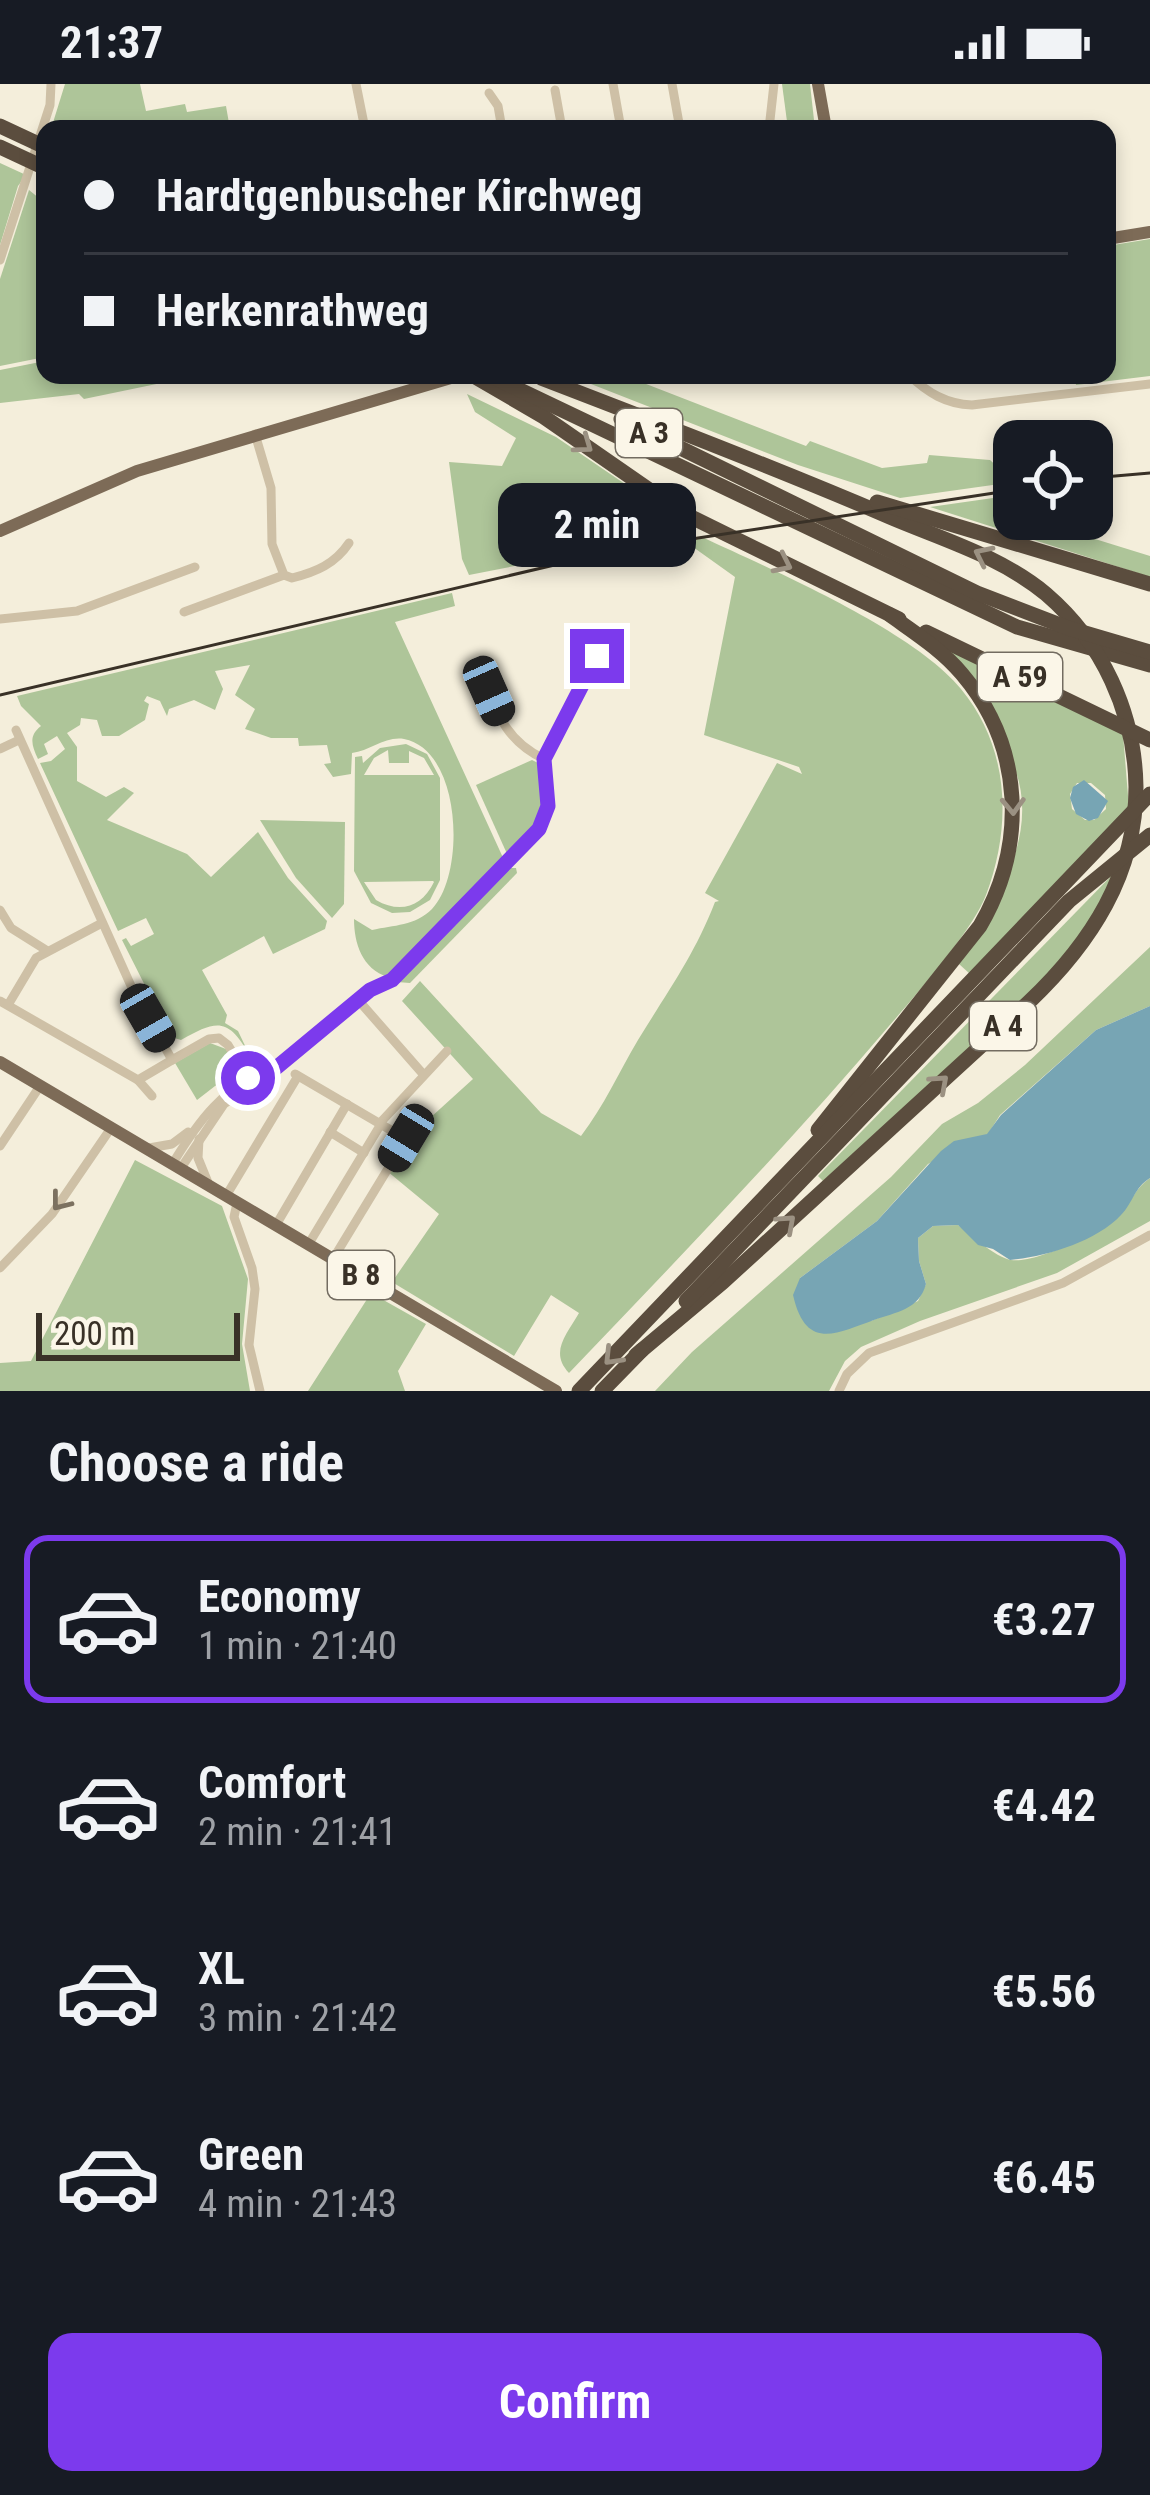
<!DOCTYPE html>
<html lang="en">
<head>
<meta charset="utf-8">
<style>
  :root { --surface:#171b24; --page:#242831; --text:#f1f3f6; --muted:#9ea1a6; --line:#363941; --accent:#7c3aed }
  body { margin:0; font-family:"Roboto Condensed",sans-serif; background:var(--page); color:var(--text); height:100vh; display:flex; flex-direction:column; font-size:45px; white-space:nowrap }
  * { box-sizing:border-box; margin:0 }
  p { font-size:39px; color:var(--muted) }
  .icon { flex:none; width:66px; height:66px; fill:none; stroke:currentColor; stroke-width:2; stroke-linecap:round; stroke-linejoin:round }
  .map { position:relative; height:1307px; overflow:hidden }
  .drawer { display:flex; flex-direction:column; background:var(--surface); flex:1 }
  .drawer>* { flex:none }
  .hud { position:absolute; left:36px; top:36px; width:1080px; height:264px; border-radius:24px; box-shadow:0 6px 18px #0003; display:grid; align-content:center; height:264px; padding:0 48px; background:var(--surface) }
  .tools { position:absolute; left:993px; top:336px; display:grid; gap:24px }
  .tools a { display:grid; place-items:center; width:120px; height:120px; border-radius:24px; background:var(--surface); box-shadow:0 6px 18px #0003; font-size:60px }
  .scale { position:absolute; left:36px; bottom:30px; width:204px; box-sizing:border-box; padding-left:12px; border:6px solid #393127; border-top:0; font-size:33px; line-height:42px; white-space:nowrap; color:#393127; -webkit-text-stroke:9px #fbf6e8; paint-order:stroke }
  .end { position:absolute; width:54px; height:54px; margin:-27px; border:15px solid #7c3aed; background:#fff; box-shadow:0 0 0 6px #fff }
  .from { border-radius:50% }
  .bubble { position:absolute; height:84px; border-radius:24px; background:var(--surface); box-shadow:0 6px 18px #0003; font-size:39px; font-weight:700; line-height:84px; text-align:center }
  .car { position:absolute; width:36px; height:72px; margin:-36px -18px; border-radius:15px; box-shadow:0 0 9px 3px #0007; background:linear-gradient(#222 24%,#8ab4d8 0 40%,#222 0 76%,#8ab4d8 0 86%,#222 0) }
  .hud b { display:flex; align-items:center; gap:42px; height:114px; font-size:45px }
  .hud b+b { border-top:3px solid var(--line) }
  .hud i { width:30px; height:30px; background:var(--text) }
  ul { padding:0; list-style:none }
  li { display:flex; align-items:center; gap:36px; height:168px; margin:0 24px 18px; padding:0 24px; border:6px solid transparent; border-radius:24px }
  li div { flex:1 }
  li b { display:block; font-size:45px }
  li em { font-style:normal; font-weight:700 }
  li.on { border-color:var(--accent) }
  li>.icon { width:108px; height:108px; stroke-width:1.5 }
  h2 { padding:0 48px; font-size:54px; line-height:144px }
  .cta { display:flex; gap:24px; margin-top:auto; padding:24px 48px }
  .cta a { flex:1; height:138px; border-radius:24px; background:var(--accent); color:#fff; font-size:48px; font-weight:700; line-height:138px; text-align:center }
  .status { display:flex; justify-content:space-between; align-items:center; height:84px; padding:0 60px; background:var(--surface); direction:ltr }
  .status svg { height:33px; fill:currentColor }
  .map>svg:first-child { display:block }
  .green { fill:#aec599; fill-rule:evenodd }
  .water { fill:#77a5b4 }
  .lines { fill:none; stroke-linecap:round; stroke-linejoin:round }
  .minor { stroke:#cec0a6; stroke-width:9 }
  .major { stroke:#7d6b57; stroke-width:12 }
  .highway { stroke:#5b4d3e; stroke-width:15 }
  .tram { stroke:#393127; stroke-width:3 }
  .oneway { stroke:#9b9182 }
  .oneway2 { stroke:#7c7160 }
  .route { stroke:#7c3aed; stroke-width:15 }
  .labels { text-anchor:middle; stroke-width:9; stroke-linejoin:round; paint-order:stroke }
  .shield { fill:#fbf6e8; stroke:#736c61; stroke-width:3 }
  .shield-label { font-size:30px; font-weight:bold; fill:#393127 }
</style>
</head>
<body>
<div class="status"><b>21:37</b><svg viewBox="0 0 49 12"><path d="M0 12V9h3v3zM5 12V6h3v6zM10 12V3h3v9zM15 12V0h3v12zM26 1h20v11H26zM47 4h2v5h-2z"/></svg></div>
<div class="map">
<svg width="1150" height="1307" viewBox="0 0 1150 1307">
  <rect width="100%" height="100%" fill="#f4eedb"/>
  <g class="green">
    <polygon points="65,0 140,0 146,27 185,20 187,28 226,22 230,45 51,45"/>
    <polygon points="782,0 810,0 815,45 788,45"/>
    <polygon points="0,79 26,91 18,102 0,161"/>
    <polygon points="29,106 45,119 45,273 0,282 0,195"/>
    <polygon points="1150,155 1150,292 1076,301 1075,291 1107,291 1107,162"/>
    <polygon points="45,277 45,291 200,291 84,315 79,310 0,319 0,286"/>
    <polygon points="568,291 623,291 806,362 810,357 882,384 927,379 929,371 990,376 1014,398 900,414 798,381"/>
    <polygon points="467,310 556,353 694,447 469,491 462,475 449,378 502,382 516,354 475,328"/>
    <polygon points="1014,411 1014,435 1068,435 1066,446 1150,472 1150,493 930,423"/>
    <path d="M704,454C775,487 914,547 961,605C1010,664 1012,742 986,811C973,846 915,912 889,942C787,1062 678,1175 569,1289C549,1268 567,1250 579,1229L551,1211L514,1272L392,1198L439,1130L387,1087L409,1053L473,995L402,917L420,897L541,1029L581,1052C604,1022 619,988 638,956C668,907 694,872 715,818L719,817L705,809L777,679L802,690L799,683L704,651L735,493L686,458Z"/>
    <path d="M452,509L455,522L395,538L505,778L388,893C362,885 354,859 354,835L372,846C394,841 415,842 432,825C466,790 462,666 404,655C385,652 370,667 352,669L351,690L333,693L324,680L331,679L327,661L299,662L298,654H271L245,645L255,625L235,611L250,581L215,587L223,605L215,626L194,616L169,625L167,632L160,617L147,612L144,617L149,620L145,636L119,652H102L97,636L81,634L80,641L67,649L77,663V697L106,713L124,703L134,709L107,736L187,770L211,793L258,748L288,794L327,837L325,845L273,870L264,852L202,886L227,931L225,939L238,947L250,972C228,933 217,936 181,956L171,953L122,856L126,854L131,862L154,850L146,834L118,847L40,679L51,677L65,665L57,652L44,660L48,670L38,675C32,662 28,652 41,642L21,622L17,612Z"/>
    <path d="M948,565L1123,650L1129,724L970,890L959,880C993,822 1043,751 1013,680C996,640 969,603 948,565ZM1077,699H1091L1105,711L1106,725L1094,736H1085L1072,725L1070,710Z"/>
    <path d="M406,660L427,670L440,694V796L430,816L410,828L392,829L371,819L354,787L355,673L362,672L363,679L380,664ZM388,666L389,679H409V667L424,674L434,691H364L374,674ZM364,798L433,797L434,798C422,823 400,830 376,816Z"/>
    <path d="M532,676L538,679C545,729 544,736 508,772L476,701Z"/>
    <polygon points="260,736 345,738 344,820 332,834 296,794"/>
    <polygon points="1121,782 1081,853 1044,896 823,1097 818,1092"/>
    <polygon points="507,784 516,784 517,789 410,899 397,898"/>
    <path d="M1150,863V922L1096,946L1000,1031L988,1050L928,1080L877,1137L800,1194L871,1237L918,1217L926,1200L919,1177L918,1154L933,1142L958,1141C971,1151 995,1173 1011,1176C1035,1180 1103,1148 1120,1129C1132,1118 1135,1104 1150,1094V1137L1057,1189L920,1237L861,1263L845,1277L829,1307H655L692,1268L891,1093L942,1040L978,1019L1025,981Z"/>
    <polygon points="210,959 226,965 237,985 197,1016 175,979"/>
    <polygon points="135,1076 222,1122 248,1195 242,1260 250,1307 0,1307 0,1279 31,1277"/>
    <polygon points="371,1209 426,1240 398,1287 405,1307 308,1307"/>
  </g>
  <g class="water">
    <polygon points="1084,696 1108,717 1098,734 1089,737 1076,730 1070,714 1073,703"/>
    <path d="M1150,922V1094C1134,1104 1133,1119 1121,1131C1096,1158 1044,1173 1010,1176L993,1165L978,1161L958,1141L933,1142L918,1154L919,1177L926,1200C919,1226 896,1228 874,1236C837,1249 806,1268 793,1211L800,1194L877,1137L941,1067L954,1057L987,1050L1001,1031L1096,946Z"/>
  </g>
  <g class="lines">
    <g class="minor">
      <polyline points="356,0 365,45"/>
      <polyline points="613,0 621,45"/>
      <polyline points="672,0 680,45"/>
      <polyline points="555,6 562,45"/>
      <polyline points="489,9 498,22 502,45"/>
      <polyline points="769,45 774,0"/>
      <polyline points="0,176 50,21 51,0"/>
      <path d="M909,291C928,309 946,320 972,321L1150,300"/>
      <path d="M255,350L271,404L272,460L284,491L292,494C316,488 335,480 349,459"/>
      <polyline points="184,528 284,491"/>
      <polyline points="0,535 77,527 195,483"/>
      <path d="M479,583C496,624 502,655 544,675"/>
      <polyline points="16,646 132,904 172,976 209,955 219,954 228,961 252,1000"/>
      <polyline points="0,665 19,656"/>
      <polyline points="0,826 11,844 46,866"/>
      <polyline points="0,917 138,996 172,976"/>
      <polyline points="359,917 423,990"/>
      <polyline points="8,921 36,874 102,839"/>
      <polyline points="295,990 406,1055 333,1175"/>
      <polyline points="138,996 152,1012"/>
      <polyline points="380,1039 447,967"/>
      <polyline points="330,1048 364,1069"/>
      <polyline points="199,1055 198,1074 209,1101"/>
      <polyline points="0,1062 40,1002"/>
      <polyline points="149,1064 172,1060 188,1048"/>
      <path d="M173,1079C199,1036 223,1004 271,983"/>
      <polyline points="181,1084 224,1020 265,993 370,906 392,897 539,745 548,722 544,675 597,572"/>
      <polyline points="226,1112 298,992"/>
      <polyline points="237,1119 234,1133 252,1184 255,1205 249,1261 260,1307"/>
      <polyline points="276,1141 347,1020"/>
      <polyline points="308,1161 381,1040"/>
      <polyline points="0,1184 52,1130 111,1044"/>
      <polyline points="839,1307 847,1290 869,1269 1063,1199 1150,1151"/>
    </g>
    <g class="major">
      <polyline points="818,0 826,45"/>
      <polyline points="1107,155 1150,148"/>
      <polyline points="0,447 137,387 461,291"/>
      <polyline points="0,978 556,1307"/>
    </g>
    <g class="highway">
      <polyline points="0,42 45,63"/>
      <polyline points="0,63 45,84"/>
      <polyline points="472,291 544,333 681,428 899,535"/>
      <polyline points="495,294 1017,543 1150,581"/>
      <path d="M541,294C658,339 775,384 890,433C944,456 1000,472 1046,510C1102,558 1135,629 1136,703C1136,790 1091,859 1029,918L723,1198L636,1271"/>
      <polyline points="621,335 977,509 1068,544 1150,568"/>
      <polyline points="877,418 1150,500"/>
      <polyline points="926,548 1150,656"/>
      <path d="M818,1046L980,842C1027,761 1024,663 962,590C942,566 915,549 890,531"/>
      <polyline points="686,1217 1069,817 1150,751"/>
      <polyline points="579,1307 1150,710"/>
      <polyline points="602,1307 642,1266"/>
    </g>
    <g class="tram">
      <polyline points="1092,394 1150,389"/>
      <polyline points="0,611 563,479 698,454 1014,406"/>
    </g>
  </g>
  <defs><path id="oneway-chevron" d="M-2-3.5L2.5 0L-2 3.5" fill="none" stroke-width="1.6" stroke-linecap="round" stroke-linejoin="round" transform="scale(3)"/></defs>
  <g class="oneway">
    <use href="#oneway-chevron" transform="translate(584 361) rotate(36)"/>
    <use href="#oneway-chevron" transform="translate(983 471) rotate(-154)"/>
    <use href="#oneway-chevron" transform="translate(783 480) rotate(26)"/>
    <use href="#oneway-chevron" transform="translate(1013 722) rotate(88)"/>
    <use href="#oneway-chevron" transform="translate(940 999) rotate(-42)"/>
    <use href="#oneway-chevron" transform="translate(787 1139) rotate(-42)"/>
    <use href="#oneway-chevron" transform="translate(612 1273) rotate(134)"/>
  </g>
  <use class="oneway2" href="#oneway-chevron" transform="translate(60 1118) rotate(128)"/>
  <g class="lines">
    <polyline class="route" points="248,994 252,1000 265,993 370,906 392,896 539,745 548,722 544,675 597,572"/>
  </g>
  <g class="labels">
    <g class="shield">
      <rect x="616" y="325" width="66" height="48" rx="9"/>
      <rect x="978" y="569" width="84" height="48" rx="9"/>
      <rect x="970" y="918" width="66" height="48" rx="9"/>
      <rect x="328" y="1167" width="66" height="48" rx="9"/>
    </g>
    <g class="shield-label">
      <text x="649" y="359">A 3</text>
      <text x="1020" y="603">A 59</text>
      <text x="1003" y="952">A 4</text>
      <text x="361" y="1201">B 8</text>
    </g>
  </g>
</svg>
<div class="tools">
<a><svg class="icon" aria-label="locate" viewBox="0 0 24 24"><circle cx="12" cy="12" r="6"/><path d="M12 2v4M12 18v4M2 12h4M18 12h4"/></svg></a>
</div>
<div class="scale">200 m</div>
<i class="end from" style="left:248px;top:994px"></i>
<i class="end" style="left:597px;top:572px"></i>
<div class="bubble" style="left:498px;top:399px;width:198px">2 min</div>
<i class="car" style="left:489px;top:607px;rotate:156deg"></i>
<i class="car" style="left:148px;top:934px;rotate:150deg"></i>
<i class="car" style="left:406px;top:1054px;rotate:211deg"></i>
<div class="hud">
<b><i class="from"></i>Hardtgenbuscher Kirchweg</b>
<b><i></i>Herkenrathweg</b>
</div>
</div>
<section class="drawer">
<h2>Choose a ride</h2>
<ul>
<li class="on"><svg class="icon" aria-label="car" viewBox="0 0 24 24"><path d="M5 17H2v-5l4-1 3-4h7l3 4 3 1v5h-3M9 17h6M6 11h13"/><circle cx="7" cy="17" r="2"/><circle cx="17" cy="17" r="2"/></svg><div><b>Economy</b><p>1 min · 21:40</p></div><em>€3.27</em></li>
<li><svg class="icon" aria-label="car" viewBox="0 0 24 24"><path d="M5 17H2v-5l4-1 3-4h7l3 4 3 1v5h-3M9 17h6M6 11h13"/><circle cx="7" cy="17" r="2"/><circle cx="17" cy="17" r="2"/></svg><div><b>Comfort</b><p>2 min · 21:41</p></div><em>€4.42</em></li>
<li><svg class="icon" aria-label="car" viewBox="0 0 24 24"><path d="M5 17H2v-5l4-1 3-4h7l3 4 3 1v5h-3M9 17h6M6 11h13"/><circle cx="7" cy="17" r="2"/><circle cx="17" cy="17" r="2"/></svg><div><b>XL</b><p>3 min · 21:42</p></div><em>€5.56</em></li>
<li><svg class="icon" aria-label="car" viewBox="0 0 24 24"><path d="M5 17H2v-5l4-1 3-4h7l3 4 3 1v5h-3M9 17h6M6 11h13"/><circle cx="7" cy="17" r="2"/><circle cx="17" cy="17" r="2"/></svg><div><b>Green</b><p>4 min · 21:43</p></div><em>€6.45</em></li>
</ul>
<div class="cta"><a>Confirm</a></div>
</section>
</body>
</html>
